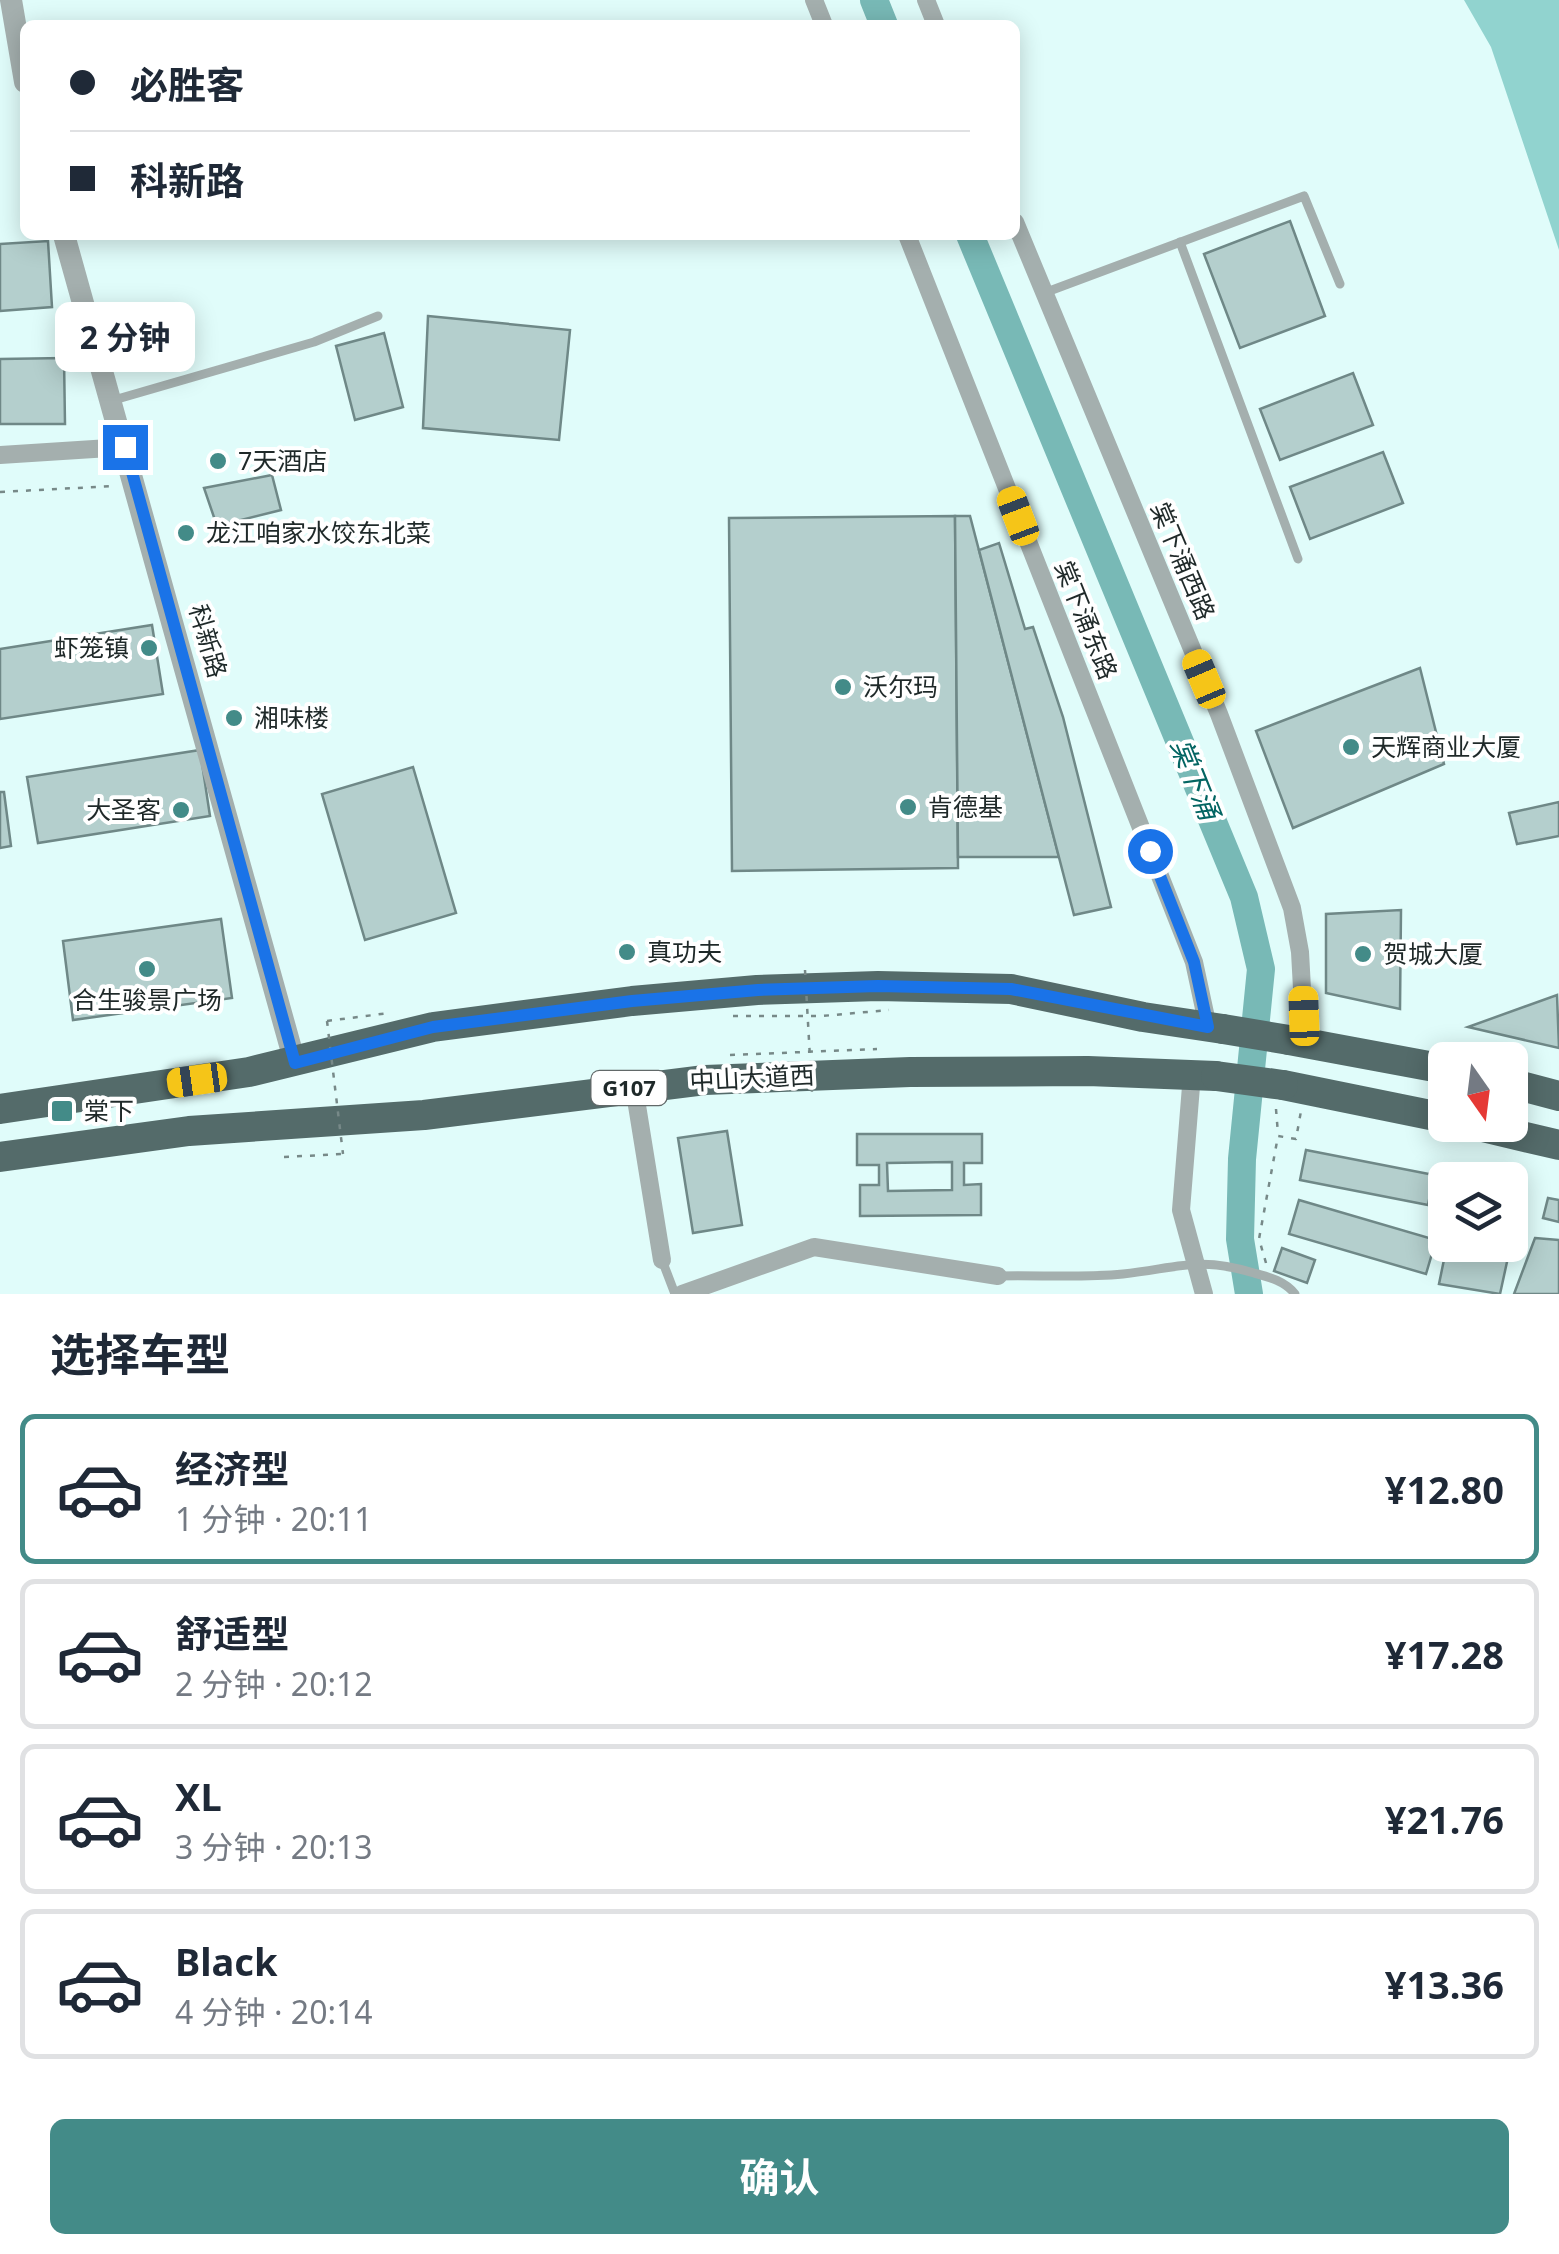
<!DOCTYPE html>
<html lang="zh">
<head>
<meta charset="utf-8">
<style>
  :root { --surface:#fff; --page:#f2f2f3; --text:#1f2937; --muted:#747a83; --line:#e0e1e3; --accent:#438b88 }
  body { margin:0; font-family:"Noto Sans","Noto Sans SC",sans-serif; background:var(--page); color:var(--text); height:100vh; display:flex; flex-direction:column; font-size:38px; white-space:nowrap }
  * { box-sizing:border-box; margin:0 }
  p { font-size:32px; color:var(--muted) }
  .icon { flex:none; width:55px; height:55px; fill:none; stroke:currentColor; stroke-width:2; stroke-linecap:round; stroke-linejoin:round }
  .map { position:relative; height:1294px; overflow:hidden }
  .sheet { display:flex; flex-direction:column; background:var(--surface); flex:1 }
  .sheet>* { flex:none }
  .guide { position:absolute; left:20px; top:20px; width:1000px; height:220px; border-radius:15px; box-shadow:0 5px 25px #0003; display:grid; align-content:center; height:220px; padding:0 50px; background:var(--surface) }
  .needle { width:65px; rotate:166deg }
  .controls { position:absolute; left:1428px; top:1042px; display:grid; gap:20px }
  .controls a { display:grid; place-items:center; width:100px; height:100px; border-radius:15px; background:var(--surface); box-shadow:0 5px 25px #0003; font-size:50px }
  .end { position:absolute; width:45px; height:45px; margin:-22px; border:12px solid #1a73e8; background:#fff; box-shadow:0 0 0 5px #fff }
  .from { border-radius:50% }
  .bubble { position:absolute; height:70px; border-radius:15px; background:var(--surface); box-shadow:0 5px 25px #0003; font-size:32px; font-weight:700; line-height:70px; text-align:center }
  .car { position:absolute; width:30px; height:60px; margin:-30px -15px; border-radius:12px; box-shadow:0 0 8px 2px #0007; background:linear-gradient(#f5c518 24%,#345 0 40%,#f5c518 0 76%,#345 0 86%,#f5c518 0) }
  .guide b { display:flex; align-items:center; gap:35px; height:95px; font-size:38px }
  .guide b+b { border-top:2px solid var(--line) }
  .guide i { width:25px; height:25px; background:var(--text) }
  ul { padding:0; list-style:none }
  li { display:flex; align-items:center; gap:30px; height:150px; margin:0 20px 15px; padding:0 30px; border:5px solid var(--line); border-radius:15px }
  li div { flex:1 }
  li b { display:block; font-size:38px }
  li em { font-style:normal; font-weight:700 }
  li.current { border-color:var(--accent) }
  li>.icon { width:90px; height:90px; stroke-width:1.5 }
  h2 { padding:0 50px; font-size:45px; line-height:120px }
  .primary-button { display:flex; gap:20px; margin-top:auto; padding:20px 50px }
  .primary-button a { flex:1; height:115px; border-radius:15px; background:var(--accent); color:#fff; font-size:40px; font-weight:700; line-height:115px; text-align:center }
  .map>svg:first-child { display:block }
  .forest { fill:#91d3cf }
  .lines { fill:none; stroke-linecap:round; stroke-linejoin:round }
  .river { stroke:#78b9b6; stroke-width:28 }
  .building { fill:#b4cfcd; stroke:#6f8887; stroke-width:2.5; fill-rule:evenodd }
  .path { stroke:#778988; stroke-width:2.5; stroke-dasharray:5 8; stroke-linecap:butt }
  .service { stroke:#a4afae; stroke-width:9 }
  .minor { stroke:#a4afae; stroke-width:18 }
  .tertiary { stroke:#a4afae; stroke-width:22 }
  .trunk { stroke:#546b6a; stroke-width:30 }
  .path-bridge { stroke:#778988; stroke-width:2.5; stroke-dasharray:5 8; stroke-linecap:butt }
  .trunk-bridge { stroke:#546b6a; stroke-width:30 }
  .route { stroke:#1a73e8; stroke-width:12 }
  .poi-dot { fill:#438b88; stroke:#fff; stroke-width:4 }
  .labels { text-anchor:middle; stroke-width:8; stroke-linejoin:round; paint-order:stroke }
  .shield { fill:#fff; stroke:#626969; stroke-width:2.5 }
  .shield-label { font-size:22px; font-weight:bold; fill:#1f2929 }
  .poi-label { font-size:25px; fill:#1f2929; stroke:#fff; text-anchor:start }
  .street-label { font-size:25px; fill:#1f2929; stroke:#fff }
  .water-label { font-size:28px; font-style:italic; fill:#036562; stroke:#fff }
</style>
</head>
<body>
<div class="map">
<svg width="1559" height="1294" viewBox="0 0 1559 1294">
  <rect width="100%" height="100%" fill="#e0fcfa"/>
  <polygon class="forest" points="1464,0 1559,0 1559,250 1491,47"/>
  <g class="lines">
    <g class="river">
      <polyline points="874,0 884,25"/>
      <polyline points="970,235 1244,897 1261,969 1242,1159 1240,1239 1249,1294"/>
    </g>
  </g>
  <g class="building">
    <polygon points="1290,221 1325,316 1240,348 1204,254"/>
    <polygon points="48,241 52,307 0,311 0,244"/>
    <polygon points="428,316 570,330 559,440 423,428"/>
    <polygon points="384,333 403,407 355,420 336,346"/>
    <polygon points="64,358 65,424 0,424 0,359"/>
    <polygon points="1353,373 1373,425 1280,460 1260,409"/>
    <polygon points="1383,452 1403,503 1310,539 1290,487"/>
    <polygon points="272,475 281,510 217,526 204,488"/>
    <polygon points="955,516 958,868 732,871 729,518"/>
    <polygon points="955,516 970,516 1059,857 958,857"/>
    <polygon points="999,543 1025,629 1033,627 1063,717 1111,907 1074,915 979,550"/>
    <polygon points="152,625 163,694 0,719 0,649"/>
    <polygon points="1420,668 1444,764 1293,828 1256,731"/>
    <polygon points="200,750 210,816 38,843 27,777"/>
    <polygon points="413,767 456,913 365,940 322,794"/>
    <polygon points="0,792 4,792 11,846 0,848"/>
    <polygon points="1559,802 1559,836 1517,844 1509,813"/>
    <polygon points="1401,910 1400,1009 1326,993 1326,914"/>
    <polygon points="221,919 232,998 73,1020 63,941"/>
    <polygon points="1557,995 1559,1048 1468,1027"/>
    <polygon points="727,1131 742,1225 693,1233 678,1138"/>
    <path d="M857,1134H982V1163H964V1185L981,1184V1215L860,1216V1185H879V1165H857ZM952,1162V1190L888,1191L887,1163Z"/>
    <polygon points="1306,1150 1434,1175 1428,1205 1300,1180"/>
    <polygon points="1510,1191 1522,1193 1500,1294 1439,1284 1447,1245 1510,1245"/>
    <polygon points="1548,1198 1559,1200 1559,1222 1543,1218"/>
    <polygon points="1299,1200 1436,1240 1426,1274 1289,1234"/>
    <polygon points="1535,1238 1559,1240 1559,1294 1514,1294"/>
    <polygon points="1282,1248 1315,1260 1307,1283 1274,1271"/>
  </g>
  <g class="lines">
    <g class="path">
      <polyline points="0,492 114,486"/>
      <polyline points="733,1016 822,1016 889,1010"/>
      <polyline points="327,1021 389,1013"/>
      <polyline points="730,1055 877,1049"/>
      <polyline points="1276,1109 1278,1134"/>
      <polyline points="284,1157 343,1154"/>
      <polyline points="1266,1263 1259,1239 1278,1136 1296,1139 1301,1111"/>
    </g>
    <g class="service">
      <polyline points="1180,242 1298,559"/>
      <polyline points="1044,293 1304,196 1340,284"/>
      <polyline points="114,400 314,342 378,316"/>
      <polyline points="662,1260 675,1294"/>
      <path d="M998,1276C1039,1275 1082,1278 1123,1274C1178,1268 1197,1256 1254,1273C1269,1277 1285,1281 1295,1294"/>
    </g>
    <g class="minor">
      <polyline points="814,0 824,25"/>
      <polyline points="926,0 936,25"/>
      <polyline points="1015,222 1219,714 1292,908 1300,952 1305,1043"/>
      <polyline points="907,235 1194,962 1208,1027"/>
      <polyline points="0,455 125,447"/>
      <polyline points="1192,1074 1181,1210 1204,1294"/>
      <polyline points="634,1087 662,1260"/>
      <polyline points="682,1294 814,1247 998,1276"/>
    </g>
    <g class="tertiary">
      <polyline points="11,0 25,82"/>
      <polyline points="64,235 295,1063"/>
    </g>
    <g class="trunk">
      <polyline points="1289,1040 1445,1069"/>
      <polyline points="1510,1083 1559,1096"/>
      <polyline points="1283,1085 1445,1118"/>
      <polyline points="0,1109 249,1072 433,1027 632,1001 757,990 878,986 1011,989 1143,1017 1223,1029"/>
      <polyline points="1474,1125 1559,1145"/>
      <polyline points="0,1157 189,1131 424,1115 705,1080 910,1072 1088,1071 1216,1076"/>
    </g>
    <g class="path-bridge">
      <polyline points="805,970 812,1093"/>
      <polyline points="327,1021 343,1154"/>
    </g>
    <g class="trunk-bridge">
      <polyline points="1223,1029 1289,1040"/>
      <polyline points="1216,1076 1283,1085"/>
    </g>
  </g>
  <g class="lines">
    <polyline class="route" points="125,447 295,1063 433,1027 632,1001 758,990 878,986 1011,989 1208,1027 1194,962 1150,851"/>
  </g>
  <g class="poi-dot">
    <circle cx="218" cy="461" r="10"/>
    <circle cx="186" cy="533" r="10"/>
    <circle cx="149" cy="648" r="10"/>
    <circle cx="843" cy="687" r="10"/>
    <circle cx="234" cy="718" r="10"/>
    <circle cx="1351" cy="747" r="10"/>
    <circle cx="908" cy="807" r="10"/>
    <circle cx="181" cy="810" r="10"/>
    <circle cx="627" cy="952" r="10"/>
    <circle cx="1363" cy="954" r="10"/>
    <circle cx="147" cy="969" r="10"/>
    <rect x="50" y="1099" width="24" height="24" rx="5"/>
  </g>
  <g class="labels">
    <rect class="shield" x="591.5" y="1071" width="75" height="34" rx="8"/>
    <g class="shield-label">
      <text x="629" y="1096">G107</text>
    </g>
    <g class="poi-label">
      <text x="238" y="470">7天酒店</text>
      <text x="206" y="542">龙江咱家水饺东北菜</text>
      <text x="129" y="657" text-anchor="end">虾笼镇</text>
      <text x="863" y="696">沃尔玛</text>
      <text x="254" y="727">湘味楼</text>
      <text x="1371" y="756">天辉商业大厦</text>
      <text x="928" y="816">肯德基</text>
      <text x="161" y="819" text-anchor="end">大圣客</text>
      <text x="647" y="961">真功夫</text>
      <text x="1383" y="963">贺城大厦</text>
      <text x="147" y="1009" text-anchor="middle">合生骏景广场</text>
      <text x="84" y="1120">棠下</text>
    </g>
    <g class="street-label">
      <text transform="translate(1183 561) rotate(67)" y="9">棠下涌西路</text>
      <text transform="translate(1086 620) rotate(68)" y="9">棠下涌东路</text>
      <text transform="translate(208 641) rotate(74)" y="9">科新路</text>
      <text transform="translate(752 1078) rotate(-3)" y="9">中山大道西</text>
    </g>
    <g class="water-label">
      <text transform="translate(1195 779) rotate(68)" y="10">棠下涌</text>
    </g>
  </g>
</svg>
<div class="controls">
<a><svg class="needle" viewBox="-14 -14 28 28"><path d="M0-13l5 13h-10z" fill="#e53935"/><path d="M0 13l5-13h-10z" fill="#747a83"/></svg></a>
<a><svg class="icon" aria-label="layers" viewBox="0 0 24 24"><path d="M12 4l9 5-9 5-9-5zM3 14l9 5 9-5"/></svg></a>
</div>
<i class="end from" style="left:1150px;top:851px"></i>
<i class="end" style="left:125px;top:447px"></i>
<div class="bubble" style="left:55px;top:302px;width:140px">2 分钟</div>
<i class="car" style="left:1018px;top:516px;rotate:339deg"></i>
<i class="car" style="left:1204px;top:679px;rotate:337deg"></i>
<i class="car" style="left:1304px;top:1016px;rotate:358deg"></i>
<i class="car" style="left:197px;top:1080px;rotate:262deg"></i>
<div class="guide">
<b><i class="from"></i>必胜客</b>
<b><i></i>科新路</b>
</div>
</div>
<section class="sheet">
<h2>选择车型</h2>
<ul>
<li class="current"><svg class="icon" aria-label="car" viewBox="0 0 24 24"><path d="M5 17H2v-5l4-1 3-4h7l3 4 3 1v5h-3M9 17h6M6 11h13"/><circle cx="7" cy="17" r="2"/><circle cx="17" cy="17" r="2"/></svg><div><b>经济型</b><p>1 分钟 · 20:11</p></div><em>¥12.80</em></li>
<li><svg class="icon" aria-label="car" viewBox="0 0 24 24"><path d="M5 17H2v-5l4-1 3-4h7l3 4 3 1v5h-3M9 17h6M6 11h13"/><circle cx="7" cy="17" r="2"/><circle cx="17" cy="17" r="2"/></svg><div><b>舒适型</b><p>2 分钟 · 20:12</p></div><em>¥17.28</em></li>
<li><svg class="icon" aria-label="car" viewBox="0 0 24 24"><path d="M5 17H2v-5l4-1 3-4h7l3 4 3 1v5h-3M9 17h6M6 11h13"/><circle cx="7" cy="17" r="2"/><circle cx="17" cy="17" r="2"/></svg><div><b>XL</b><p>3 分钟 · 20:13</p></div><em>¥21.76</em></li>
<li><svg class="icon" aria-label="car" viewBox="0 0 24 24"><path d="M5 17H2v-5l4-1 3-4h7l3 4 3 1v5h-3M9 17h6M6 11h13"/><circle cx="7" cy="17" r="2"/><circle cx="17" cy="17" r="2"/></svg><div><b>Black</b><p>4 分钟 · 20:14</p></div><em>¥13.36</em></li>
</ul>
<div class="primary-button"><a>确认</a></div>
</section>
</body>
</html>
